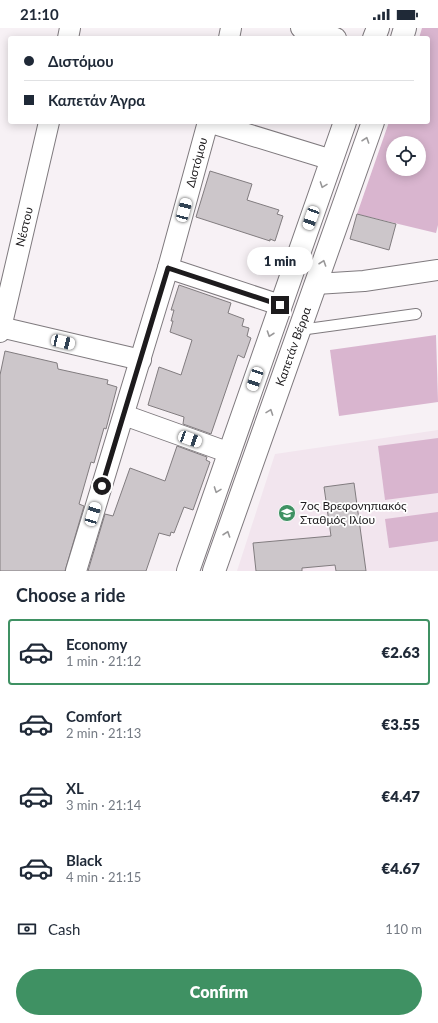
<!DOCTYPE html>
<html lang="en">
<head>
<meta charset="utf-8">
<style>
  :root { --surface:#fff; --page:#f6f6f7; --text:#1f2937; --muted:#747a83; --line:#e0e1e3; --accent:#3f9163 }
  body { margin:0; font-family:Lato,sans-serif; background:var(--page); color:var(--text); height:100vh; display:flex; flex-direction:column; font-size:15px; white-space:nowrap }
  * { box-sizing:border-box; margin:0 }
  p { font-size:13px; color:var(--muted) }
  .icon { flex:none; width:22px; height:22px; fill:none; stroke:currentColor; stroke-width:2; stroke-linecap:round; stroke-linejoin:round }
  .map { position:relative; height:543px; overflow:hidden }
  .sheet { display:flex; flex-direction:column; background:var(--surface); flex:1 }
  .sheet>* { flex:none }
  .top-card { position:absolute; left:8px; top:8px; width:422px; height:88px; border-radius:4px; box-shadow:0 2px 10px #0003; display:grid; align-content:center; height:88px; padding:0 16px; background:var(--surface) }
  .fabs { position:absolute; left:386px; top:108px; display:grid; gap:8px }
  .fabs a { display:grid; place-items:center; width:40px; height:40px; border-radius:50%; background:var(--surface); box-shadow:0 2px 10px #0003; font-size:20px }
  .end { position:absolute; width:18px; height:18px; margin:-9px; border:5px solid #1d1b1d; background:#fff; box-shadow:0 0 0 2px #fff }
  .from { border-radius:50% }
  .bubble { position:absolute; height:28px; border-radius:14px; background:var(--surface); box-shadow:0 2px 10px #0003; font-size:13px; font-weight:800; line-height:28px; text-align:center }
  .car { position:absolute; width:12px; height:24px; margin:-12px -6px; border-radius:5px; box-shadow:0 0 3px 1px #0007; background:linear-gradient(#fff 24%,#345 0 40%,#fff 0 76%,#345 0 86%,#fff 0) }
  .top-card b { display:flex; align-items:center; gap:14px; height:38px; font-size:15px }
  .top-card b+b { border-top:1px solid var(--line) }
  .top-card i { width:10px; height:10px; background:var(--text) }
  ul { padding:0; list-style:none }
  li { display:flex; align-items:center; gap:12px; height:66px; margin:0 8px 6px; padding:0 8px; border:2px solid transparent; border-radius:4px }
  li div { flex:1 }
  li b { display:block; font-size:15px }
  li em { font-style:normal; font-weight:800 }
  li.on { border-color:var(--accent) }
  li>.icon { width:36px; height:36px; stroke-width:1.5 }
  h2 { padding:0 16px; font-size:18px; line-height:48px }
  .pay { display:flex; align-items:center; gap:10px; height:44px; padding:0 16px; font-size:15px }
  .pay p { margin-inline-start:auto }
  .cta { display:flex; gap:8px; margin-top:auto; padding:8px 16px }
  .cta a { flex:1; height:46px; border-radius:24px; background:var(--accent); color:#fff; font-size:16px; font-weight:800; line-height:46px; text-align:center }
  .status { display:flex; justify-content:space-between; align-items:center; height:28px; padding:0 20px; background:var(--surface); direction:ltr }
  .status svg { height:11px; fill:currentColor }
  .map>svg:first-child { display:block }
  .built { fill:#f2e5ee }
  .green { fill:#d9b5cf; fill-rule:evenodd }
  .building { fill:#ccc6ca; stroke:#817c7f }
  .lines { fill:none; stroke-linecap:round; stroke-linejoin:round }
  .service-casing { stroke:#7f7a7e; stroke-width:12 }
  .minor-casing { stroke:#7f7a7e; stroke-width:22 }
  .tertiary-casing { stroke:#7f7a7e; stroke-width:24 }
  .service { stroke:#fff; stroke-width:10 }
  .minor { stroke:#fff; stroke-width:20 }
  .tertiary { stroke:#fff; stroke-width:22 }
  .oneway { stroke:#999899 }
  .route { stroke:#1d1b1d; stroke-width:5 }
  .labels { text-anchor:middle; stroke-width:3.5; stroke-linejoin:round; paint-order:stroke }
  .street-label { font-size:12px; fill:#1d1b1d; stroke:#fff }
  .poi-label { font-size:12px; fill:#1d1b1d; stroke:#fff; text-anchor:start }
</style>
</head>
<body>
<div class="status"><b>21:10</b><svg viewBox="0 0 49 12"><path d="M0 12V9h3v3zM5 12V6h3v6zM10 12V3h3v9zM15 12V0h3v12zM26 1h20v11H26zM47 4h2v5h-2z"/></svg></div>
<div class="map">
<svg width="438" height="543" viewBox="0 0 438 543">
  <rect width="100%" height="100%" fill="#f7f1f5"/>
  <polygon class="built" points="438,402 438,543 237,543 275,426"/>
  <g class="green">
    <path d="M422,0H438V197L436,205L357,186L389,94H428V10H419ZM393,115H419V141H393Z"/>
    <polygon points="436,307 438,374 339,388 330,322"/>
    <polygon points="438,410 438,465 385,472 378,418"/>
    <polygon points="438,484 438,513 389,520 385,491"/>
  </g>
  <g class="building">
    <polygon points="210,143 252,156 247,172 279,182 277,186 283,188 275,213 270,211 270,213 196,189"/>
    <polygon points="357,186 396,196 389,222 350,211"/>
    <polygon points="179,257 231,275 228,285 244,291 242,298 249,300 247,308 251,310 244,330 238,327 211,406 183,396 184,389 148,377 159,339 181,347 192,312 170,304 173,293 171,293 174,282 171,282"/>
    <polygon points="5,323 57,335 58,341 108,352 107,356 117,359 106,401 104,400 94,435 91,434 79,476 84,478 65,543 0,543 0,347"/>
    <polygon points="177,418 207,429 206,432 210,434 193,482 184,479 174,505 171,504 170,508 159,505 146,543 88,543 105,486 113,488 130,440 165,453"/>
    <polygon points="354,455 366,543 336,543 335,537 302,540 302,543 256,543 253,515 331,508 324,459"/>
  </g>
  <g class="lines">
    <g class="service-casing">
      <polyline id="service" points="300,302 416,286"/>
    </g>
    <g class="minor-casing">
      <g id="minor">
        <polyline points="301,0 336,10"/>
        <polyline points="68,10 70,0"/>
        <polyline points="229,10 231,0"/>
        <polyline points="208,94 332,132"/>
        <polyline points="168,240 280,277"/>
        <polyline points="316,256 364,253 438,242"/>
        <polyline points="0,299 141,332"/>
        <path id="s1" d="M0,304L49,94"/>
        <polyline points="124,387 230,425"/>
        <path id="s2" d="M76,543L168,240L208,94"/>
      </g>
    </g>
    <g class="tertiary-casing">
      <g id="tertiary">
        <polyline points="374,10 378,0"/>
        <polyline points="402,10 405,0"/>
        <polyline points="188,543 345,94"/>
        <path id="s3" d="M214,543L373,94"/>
      </g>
    </g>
    <use href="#service" class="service"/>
    <use href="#minor" class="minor"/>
    <use href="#tertiary" class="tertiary"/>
  </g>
  <defs><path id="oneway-chevron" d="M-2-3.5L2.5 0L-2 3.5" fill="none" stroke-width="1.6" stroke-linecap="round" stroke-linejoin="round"/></defs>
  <g class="oneway">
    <use href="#oneway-chevron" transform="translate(366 112) rotate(-71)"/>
    <use href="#oneway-chevron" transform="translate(323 157) rotate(110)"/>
    <use href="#oneway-chevron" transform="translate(323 235) rotate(-71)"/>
    <use href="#oneway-chevron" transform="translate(270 306) rotate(109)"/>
    <use href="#oneway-chevron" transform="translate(270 384) rotate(-70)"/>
    <use href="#oneway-chevron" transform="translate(217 462) rotate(110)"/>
    <use href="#oneway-chevron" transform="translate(227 506) rotate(-71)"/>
  </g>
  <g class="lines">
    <polyline class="route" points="102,458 168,240 280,277"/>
  </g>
  <defs>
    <g id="school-disc" transform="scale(0.9)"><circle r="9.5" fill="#3f9163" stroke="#fff"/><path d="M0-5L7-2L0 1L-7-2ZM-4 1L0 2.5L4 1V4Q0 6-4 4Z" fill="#fff"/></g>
  </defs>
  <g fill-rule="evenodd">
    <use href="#school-disc" x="287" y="485"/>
  </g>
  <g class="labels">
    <g class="street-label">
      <text dy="4" stroke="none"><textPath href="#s2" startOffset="426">Διστόμου</textPath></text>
      <text dy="4" stroke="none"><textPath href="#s1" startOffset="108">Νέστου</textPath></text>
      <text dy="4" stroke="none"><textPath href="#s3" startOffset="238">Καπετάν Βέρρα</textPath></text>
    </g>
    <g class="poi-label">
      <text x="300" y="482">7ος Βρεφονηπιακός<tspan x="300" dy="14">Σταθμός Ιλίου</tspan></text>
    </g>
  </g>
</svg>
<div class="fabs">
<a><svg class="icon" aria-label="locate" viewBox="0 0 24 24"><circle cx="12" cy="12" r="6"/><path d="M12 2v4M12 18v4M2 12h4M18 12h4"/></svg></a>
</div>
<i class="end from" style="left:102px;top:458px"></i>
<i class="end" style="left:280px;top:277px"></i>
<div class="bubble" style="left:247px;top:219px;width:66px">1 min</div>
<i class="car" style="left:184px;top:182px;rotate:15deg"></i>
<i class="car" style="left:311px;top:190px;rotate:200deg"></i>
<i class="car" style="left:63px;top:314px;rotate:103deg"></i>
<i class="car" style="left:255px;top:351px;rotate:199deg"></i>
<i class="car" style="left:190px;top:411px;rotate:110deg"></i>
<i class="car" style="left:93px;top:486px;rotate:17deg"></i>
<div class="top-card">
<b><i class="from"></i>Διστόμου</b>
<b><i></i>Καπετάν Άγρα</b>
</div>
</div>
<section class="sheet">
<h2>Choose a ride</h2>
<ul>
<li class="on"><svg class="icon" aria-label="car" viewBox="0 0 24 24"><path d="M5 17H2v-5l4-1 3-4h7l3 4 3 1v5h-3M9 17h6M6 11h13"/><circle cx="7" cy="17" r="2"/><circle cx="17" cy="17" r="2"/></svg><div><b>Economy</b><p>1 min · 21:12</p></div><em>€2.63</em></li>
<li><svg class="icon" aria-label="car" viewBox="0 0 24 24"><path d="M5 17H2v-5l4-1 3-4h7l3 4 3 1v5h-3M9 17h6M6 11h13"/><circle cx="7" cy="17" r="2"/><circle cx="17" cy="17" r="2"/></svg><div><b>Comfort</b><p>2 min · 21:13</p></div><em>€3.55</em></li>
<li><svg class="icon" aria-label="car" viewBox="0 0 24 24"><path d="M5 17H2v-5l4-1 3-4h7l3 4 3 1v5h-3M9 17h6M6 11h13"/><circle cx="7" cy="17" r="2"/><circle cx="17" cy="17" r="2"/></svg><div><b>XL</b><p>3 min · 21:14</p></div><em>€4.47</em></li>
<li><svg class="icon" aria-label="car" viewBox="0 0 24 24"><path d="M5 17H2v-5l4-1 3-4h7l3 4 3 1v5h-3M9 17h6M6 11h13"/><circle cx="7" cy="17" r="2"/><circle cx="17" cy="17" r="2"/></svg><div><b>Black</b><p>4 min · 21:15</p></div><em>€4.67</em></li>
</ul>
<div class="pay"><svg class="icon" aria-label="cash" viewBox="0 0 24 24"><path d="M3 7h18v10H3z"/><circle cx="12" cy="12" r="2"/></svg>Cash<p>110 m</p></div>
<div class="cta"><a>Confirm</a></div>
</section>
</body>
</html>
